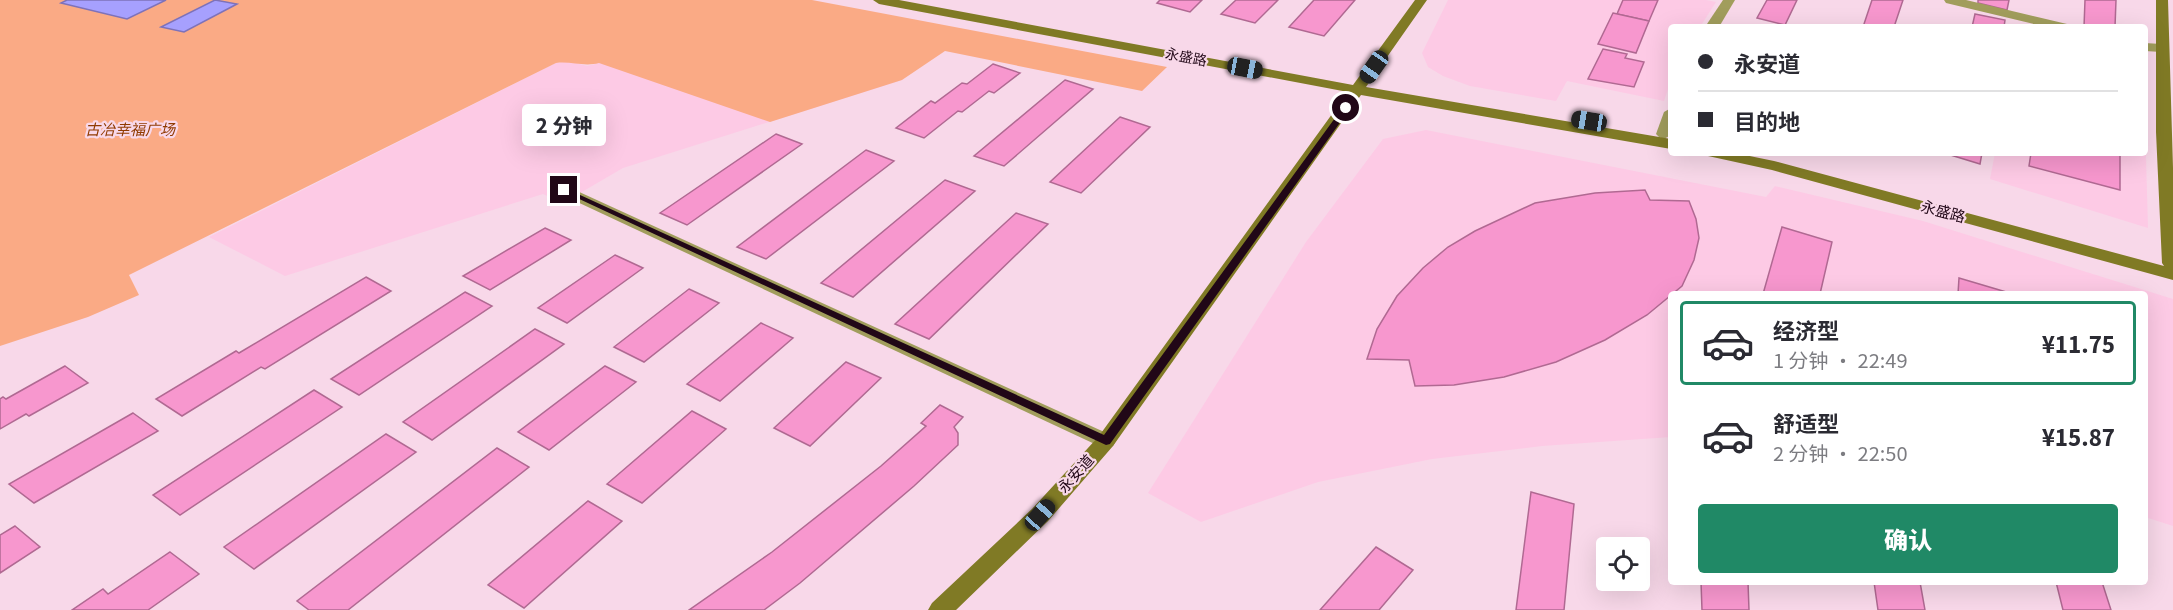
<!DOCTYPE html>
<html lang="zh">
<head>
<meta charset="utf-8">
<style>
  :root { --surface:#fff; --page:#f7f7f7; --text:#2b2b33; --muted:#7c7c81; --line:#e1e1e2; --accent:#208966 }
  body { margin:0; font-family:Georgia,"Noto Sans SC",serif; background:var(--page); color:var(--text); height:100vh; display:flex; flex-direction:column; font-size:22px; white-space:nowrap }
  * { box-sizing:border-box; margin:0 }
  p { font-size:20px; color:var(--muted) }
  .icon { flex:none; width:33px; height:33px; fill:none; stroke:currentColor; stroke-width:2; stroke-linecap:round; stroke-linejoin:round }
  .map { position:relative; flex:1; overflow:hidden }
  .sheet { position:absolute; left:1668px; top:291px; width:480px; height:294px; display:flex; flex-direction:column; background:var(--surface); border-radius:6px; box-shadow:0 6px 24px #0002 }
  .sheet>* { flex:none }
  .banner { position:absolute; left:1668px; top:24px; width:480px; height:132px; border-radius:6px; box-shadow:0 6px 24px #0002; display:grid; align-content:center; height:132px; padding:0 30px; background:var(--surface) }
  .buttons { position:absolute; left:1596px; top:537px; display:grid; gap:12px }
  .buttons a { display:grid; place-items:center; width:54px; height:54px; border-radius:6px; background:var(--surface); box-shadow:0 6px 24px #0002; font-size:30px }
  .end { position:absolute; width:27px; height:27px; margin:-14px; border:8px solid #210717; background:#fff; box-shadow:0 0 0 3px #fff }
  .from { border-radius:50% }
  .bubble { position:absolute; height:42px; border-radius:6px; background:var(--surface); box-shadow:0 6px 24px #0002; font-size:20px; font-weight:800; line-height:42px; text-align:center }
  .car { position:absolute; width:18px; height:36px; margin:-18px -9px; border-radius:8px; box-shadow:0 0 4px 2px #0007; background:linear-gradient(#222 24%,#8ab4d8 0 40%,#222 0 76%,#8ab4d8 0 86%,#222 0) }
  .banner b { display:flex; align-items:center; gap:21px; height:57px; font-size:22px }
  .banner b+b { border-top:2px solid var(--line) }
  .banner i { width:15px; height:15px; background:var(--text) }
  ul { padding:10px 0 0; list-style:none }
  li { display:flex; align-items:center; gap:18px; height:84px; margin:0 12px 9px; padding:0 18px; border:3px solid transparent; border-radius:6px }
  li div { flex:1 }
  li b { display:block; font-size:22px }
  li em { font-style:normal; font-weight:800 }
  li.selected { border-color:var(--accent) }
  li>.icon { width:54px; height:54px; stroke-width:1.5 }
  .action { display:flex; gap:12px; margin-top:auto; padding:12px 30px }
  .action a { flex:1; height:69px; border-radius:6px; background:var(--accent); color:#fff; font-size:24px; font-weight:800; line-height:69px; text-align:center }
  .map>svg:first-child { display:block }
  .built { fill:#fdcae5 }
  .green { fill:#faaa85 }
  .water { fill:#a6a0fe; stroke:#7e72b9; stroke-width:1.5 }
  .building { fill:#f797ce; stroke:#b06992; stroke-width:1.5 }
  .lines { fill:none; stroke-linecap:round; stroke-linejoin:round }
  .street { fill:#a19d5c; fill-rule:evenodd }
  .secondary { fill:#807a25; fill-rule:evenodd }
  .route { fill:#210717 }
  .labels { text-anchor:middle; stroke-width:4.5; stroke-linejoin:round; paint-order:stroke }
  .far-street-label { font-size:14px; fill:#210717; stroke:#f8d8e9 }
  .park-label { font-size:15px; font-style:italic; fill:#903a01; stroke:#f8d8e9 }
  .street-label { font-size:15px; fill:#210717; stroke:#f8d8e9 }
</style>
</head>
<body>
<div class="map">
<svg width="2173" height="610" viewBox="0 0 2173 610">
  <rect width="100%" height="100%" fill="#f8d8e9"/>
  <g class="built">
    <polygon points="1448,0 1706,0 1716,2 1700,27 1671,27 1671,80 1664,101 1567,81 1556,101 1470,86 1443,76 1428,67 1422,53"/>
    <polygon points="569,61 587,66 599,63 902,80 623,168 563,203 543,194 285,276 209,237 556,63"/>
    <polygon points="2145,122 2148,228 1990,179 1995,153 2145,153"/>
    <polygon points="1426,130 1766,197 1775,186 1923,221 2173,299 2173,526 2145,517 2145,294 1671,294 1671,437 1542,446 1432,459 1318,482 1201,522 1148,493 1306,242 1383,139"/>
  </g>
  <path class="green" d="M0,0H812L1167,67L1142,91L945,51L902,80L770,122L599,63C584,67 571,61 556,63L129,275L139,295L88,317L0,346Z"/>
  <g class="water">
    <polygon points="67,0 166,0 127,19 61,3"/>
    <polygon points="215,0 237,4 184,32 161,27"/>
  </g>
  <g class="building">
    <polygon points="1160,0 1202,0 1190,12 1157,3"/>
    <polygon points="1236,0 1278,0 1255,23 1221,14"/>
    <polygon points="1314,0 1355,0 1324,36 1289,27"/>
    <polygon points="1623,0 1658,0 1649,21 1617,14"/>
    <polygon points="1767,0 1797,0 1785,25 1757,18"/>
    <polygon points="1872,0 1903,0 1894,27 1863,27"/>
    <polygon points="1978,0 2009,0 2007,10 1978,3"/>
    <polygon points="2085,0 2116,0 2115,27 2084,27"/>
    <polygon points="1613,13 1649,21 1636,53 1598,44"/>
    <polygon points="1975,14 2005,20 2004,27 1972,27"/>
    <polygon points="1603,49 1627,54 1625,58 1644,62 1634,87 1588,79"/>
    <polygon points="993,64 1020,73 994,93 989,91 962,112 958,111 924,138 896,128 931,101 935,103 962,83 967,84"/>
    <polygon points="1065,80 1093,89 1004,166 974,156"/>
    <polygon points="1120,117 1150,127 1081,193 1050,182"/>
    <polygon points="776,134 802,144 687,225 660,213"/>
    <polygon points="866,150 894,161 766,259 737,247"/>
    <polygon points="1944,153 1982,153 1980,164"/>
    <polygon points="2031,153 2120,153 2120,190 2029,166"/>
    <polygon points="945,180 975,191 853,297 821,283"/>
    <polygon points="1645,190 1650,200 1689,201 1696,219 1699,238 1694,260 1682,286 1647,315 1605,340 1556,362 1504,377 1454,385 1415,386 1409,360 1367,359 1377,329 1397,296 1423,268 1448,247 1475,231 1535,203 1595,193"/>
    <polygon points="1016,213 1048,224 929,339 895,324"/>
    <polygon points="1782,227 1832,242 1820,294 1763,294"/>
    <polygon points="545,228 571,240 490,290 463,276"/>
    <polygon points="615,255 643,268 567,323 538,308"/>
    <polygon points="366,277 391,291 265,369 261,367 182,416 156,399 236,351 239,353"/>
    <polygon points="1959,278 2013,294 1958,294"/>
    <polygon points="689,289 719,303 644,362 614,347"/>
    <polygon points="465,292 492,306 359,395 331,379"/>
    <polygon points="761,323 793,338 720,401 687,384"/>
    <polygon points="535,329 564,344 432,440 403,422"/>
    <polygon points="846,362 881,378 810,446 774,428"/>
    <polygon points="65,366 88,383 29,416 26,414 0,429 0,399 3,397 6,399"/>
    <polygon points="605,366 636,382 549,450 518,432"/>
    <polygon points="314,390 342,407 180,515 153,495"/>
    <polygon points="940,405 963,417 954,427 958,433 958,445 914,486 800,583 764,610 689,610 772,552 881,466 926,426 921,423"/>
    <polygon points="692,411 726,429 642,503 607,484"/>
    <polygon points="133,413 158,431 34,503 9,484"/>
    <polygon points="386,434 416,452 254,569 224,547"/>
    <polygon points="497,448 529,467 348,610 309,610 297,601"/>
    <polygon points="1531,492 1574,504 1564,610 1516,610"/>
    <polygon points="588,501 622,521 524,608 488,585"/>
    <polygon points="15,526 40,547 0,573 0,535"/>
    <polygon points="1376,547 1413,570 1379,610 1320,610"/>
    <polygon points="170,552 199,574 148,610 72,610 103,589 108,594"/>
    <polygon points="1701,582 1748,582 1749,610 1702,610"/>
    <polygon points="1874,582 1920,582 1925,610 1878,610"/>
    <polygon points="2056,582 2102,582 2111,610 2063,610"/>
  </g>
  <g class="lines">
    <g class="street">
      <polygon points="1723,0 1735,0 1719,27 1705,27"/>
      <polygon points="1944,0 1966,0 2067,24 2069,27 2046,27 1946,3"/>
      <polygon points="2145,43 2161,44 2168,48 2161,52 2145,51"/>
      <polygon points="1671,108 1671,135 1664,139 1659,137 1656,134 1664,112"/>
      <polygon points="564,185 1113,436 1116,441 1113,446 1106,449 1099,446 558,193 556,190"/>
    </g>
    <g class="secondary">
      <polygon points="873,0 899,0 1353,85 1415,0 1427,0 1366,87 1671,139 1671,149 1361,95 1113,446 1048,521 956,610 928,610 932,603 1032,509 1099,436 1348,92 879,4"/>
      <polygon points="2156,0 2168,0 2173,168 2173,280 1772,170 1708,156 1705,153 1735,153 1774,161 2164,266 2162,263 2156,132"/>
    </g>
  </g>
  <polygon class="route" points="1346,106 1350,108 1349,110 1110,444 1106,445 560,190 567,189 1104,435 1343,107"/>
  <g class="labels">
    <g class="far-street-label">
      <text transform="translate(1186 57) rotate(11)" y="5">永盛路</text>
    </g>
    <g class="park-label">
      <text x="130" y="135">古冶幸福广场</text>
    </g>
    <g class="street-label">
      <text transform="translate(1943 212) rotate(15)" y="5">永盛路</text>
      <text transform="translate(1076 474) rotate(-48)" y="5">永安道</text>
    </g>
  </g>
</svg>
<div class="buttons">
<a><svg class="icon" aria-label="locate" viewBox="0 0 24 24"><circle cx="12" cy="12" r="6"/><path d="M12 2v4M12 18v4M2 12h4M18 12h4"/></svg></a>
</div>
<i class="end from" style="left:1346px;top:108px"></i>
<i class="end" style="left:564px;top:190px"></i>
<div class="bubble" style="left:522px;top:104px;width:84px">2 分钟</div>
<i class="car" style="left:1374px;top:67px;rotate:215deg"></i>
<i class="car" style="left:1245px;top:68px;rotate:101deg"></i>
<i class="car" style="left:1589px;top:121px;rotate:279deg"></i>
<i class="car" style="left:1040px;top:515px;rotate:42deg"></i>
<div class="banner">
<b><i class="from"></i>永安道</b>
<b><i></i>目的地</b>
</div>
<section class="sheet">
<ul>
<li class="selected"><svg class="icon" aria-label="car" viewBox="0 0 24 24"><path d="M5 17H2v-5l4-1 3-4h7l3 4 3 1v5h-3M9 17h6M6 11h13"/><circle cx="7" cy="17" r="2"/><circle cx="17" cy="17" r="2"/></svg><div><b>经济型</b><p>1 分钟 · 22:49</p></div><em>¥11.75</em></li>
<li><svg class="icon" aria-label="car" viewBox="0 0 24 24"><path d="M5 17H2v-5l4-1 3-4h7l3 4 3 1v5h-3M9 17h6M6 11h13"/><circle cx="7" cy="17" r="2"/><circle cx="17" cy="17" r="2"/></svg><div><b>舒适型</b><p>2 分钟 · 22:50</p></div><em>¥15.87</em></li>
</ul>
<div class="action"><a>确认</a></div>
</section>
</div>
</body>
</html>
